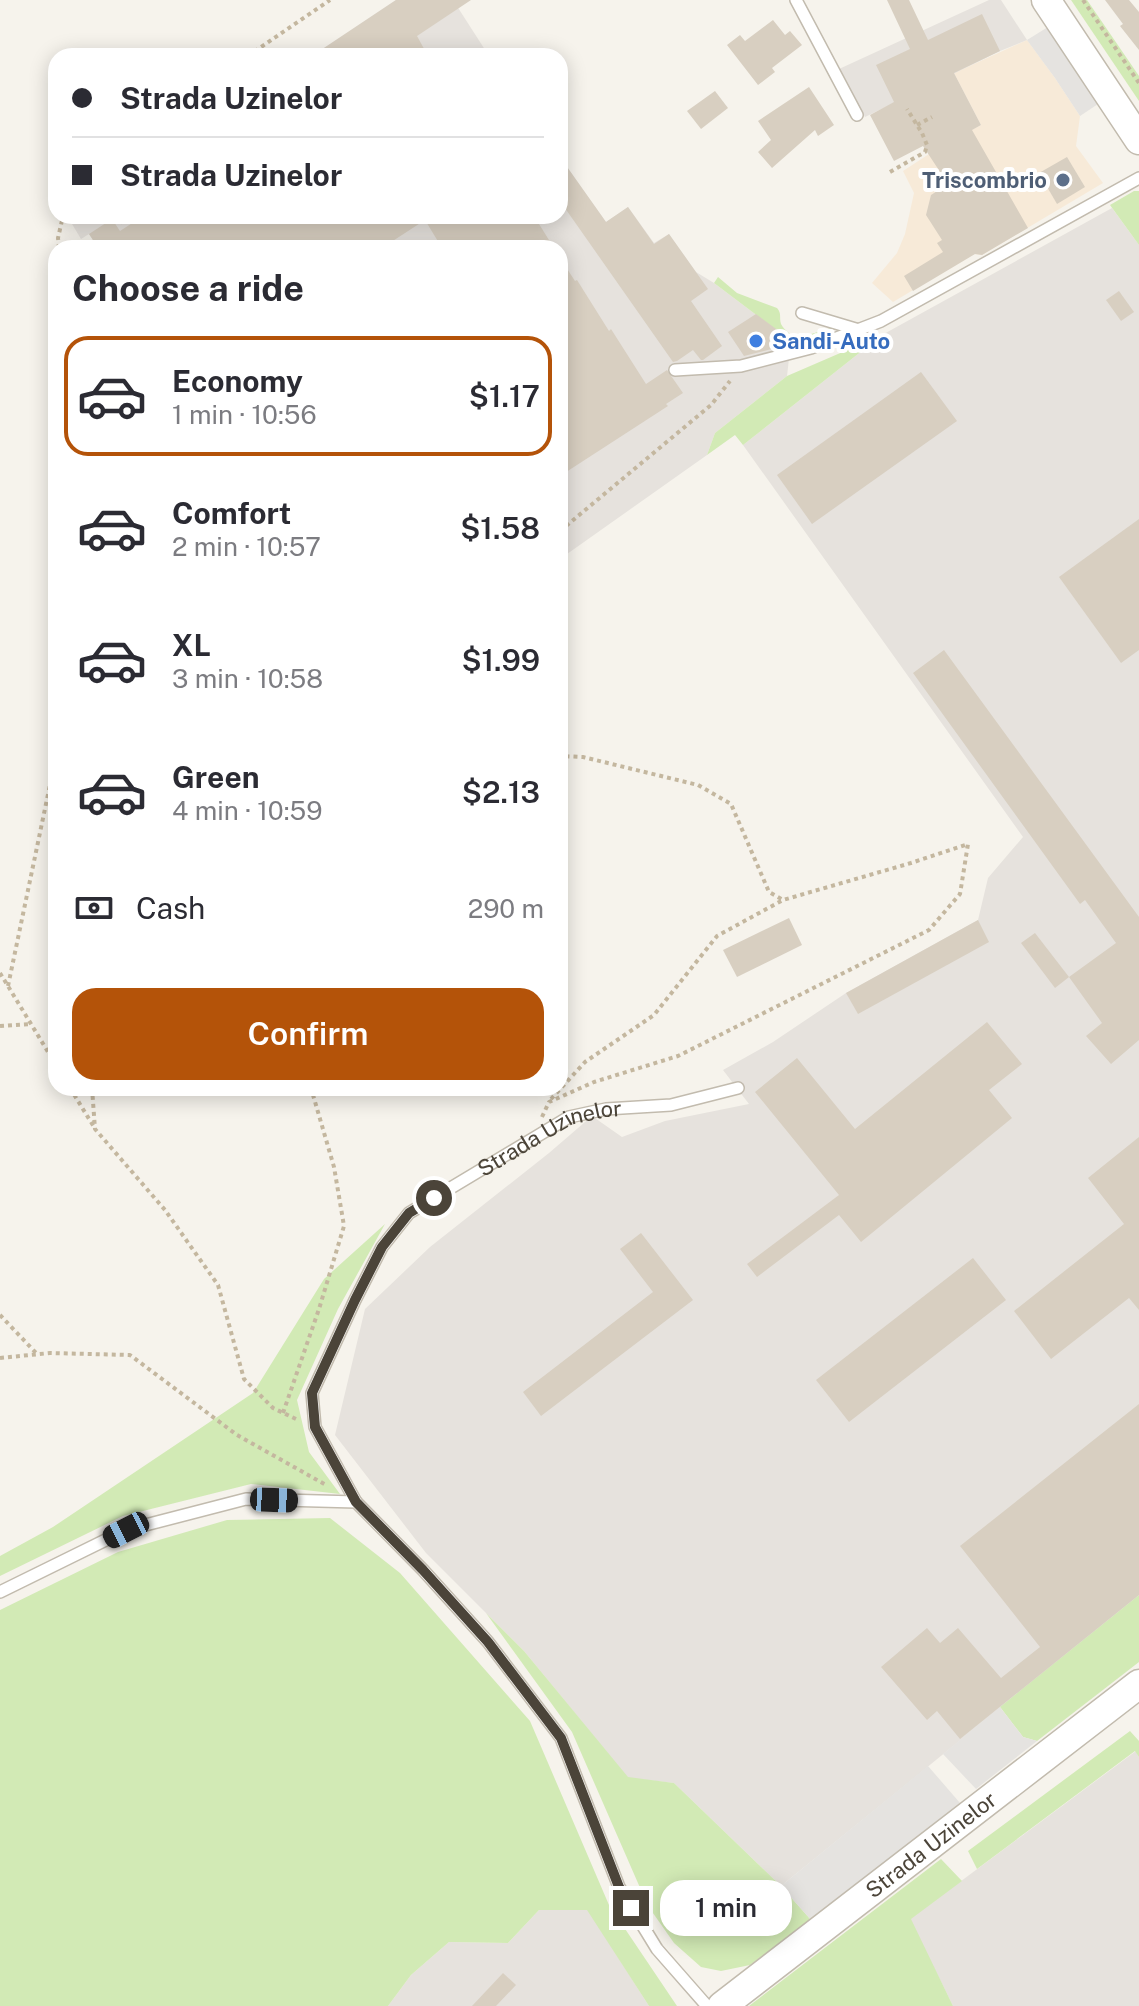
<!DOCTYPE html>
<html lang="en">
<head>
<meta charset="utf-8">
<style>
  :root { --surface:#fff; --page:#f2f2f3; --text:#2b2b33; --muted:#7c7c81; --line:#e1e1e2; --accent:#b45309 }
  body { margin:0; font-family:"Public Sans",sans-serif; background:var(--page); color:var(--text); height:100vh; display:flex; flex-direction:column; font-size:30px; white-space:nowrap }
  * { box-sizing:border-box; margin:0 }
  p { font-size:26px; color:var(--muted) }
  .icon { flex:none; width:44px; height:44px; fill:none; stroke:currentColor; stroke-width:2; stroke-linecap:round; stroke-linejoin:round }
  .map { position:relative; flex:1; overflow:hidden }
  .side { position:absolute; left:48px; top:240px; width:520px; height:856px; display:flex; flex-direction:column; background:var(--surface); border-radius:24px; box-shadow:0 4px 20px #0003 }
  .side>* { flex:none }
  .hud { position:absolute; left:48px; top:48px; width:520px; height:176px; border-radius:24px; box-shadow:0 4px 20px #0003; display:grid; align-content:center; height:176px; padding:0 24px; background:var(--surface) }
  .end { position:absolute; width:36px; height:36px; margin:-18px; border:10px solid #4b4439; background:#fff; box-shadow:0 0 0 4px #fff }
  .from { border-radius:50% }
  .bubble { position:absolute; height:56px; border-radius:24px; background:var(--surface); box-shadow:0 4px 20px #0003; font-size:26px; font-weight:600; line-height:56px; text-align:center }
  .car { position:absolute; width:24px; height:48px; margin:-24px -12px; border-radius:10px; box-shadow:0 0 6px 2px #0007; background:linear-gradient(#222 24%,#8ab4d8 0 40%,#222 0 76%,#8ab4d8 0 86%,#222 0) }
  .hud b { display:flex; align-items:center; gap:28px; height:76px; font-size:30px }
  .hud b+b { border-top:2px solid var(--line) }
  .hud i { width:20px; height:20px; background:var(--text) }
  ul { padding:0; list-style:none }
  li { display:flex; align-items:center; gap:24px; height:120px; margin:0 16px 12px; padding:0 8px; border:4px solid transparent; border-radius:24px }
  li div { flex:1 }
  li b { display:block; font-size:30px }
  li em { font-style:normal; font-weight:600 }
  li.current { border-color:var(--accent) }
  li>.icon { width:72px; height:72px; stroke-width:1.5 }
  h2 { padding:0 24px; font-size:36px; line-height:96px }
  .pay { display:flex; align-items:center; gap:20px; height:88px; padding:0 24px; font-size:30px }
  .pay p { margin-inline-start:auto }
  .action { display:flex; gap:16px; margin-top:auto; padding:16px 24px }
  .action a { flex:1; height:92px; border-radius:24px; background:var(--accent); color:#fff; font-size:32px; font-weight:600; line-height:92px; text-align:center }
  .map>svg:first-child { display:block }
  .commercial { fill:#f7ead8 }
  .industrial { fill:#e6e2dd }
  .green { fill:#d2eab5 }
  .parking { fill:#e5e3e0 }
  .building { fill:#d8cfc1 }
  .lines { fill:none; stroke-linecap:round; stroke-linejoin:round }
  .service-casing { stroke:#c2bbae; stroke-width:14 }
  .tertiary-casing { stroke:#c2bbae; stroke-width:31 }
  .path { stroke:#c4b79f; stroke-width:4; stroke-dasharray:4 4; stroke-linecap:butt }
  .service { stroke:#fff; stroke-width:11 }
  .tertiary { stroke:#fff; stroke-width:28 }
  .route { stroke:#4b4439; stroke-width:10 }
  .service-dot { fill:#5c6f8a; stroke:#fff; stroke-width:3 }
  .shop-dot { fill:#3f7fe0; stroke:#fff; stroke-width:3 }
  .labels { text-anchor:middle; stroke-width:8; stroke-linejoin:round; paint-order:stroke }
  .service-label { font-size:22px; font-weight:bold; fill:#4e5e75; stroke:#fff; text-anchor:end }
  .shop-label { font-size:22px; font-weight:bold; fill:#366cbe; stroke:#fff; text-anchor:start }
  .street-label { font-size:22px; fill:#4b4439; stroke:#fff }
</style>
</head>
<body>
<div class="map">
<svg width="1139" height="2006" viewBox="0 0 1139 2006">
  <rect width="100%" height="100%" fill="#f6f3ec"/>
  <polygon class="commercial" points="1027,40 1055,78 1080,116 1076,146 1103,183 982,255 974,254 893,302 872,283 897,253 905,234 914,193 903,171 946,143 981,125 954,73"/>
  <g class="industrial">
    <polygon points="396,0 453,0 489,56 312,56"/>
    <polygon points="989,0 1001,0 1027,40 1000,51 865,117 839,69"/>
    <polygon points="560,157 606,222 628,207 654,243 669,234 696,272 714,283 791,341 787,376 715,433 707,455 560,559 560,248 98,248 89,234 81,239 69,219 73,216 560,216"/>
    <polygon points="1112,208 1139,245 1139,1595 781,1886 674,1783 628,1778 524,1651 426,1553 335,1435 365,1309 430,1247 549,1153 592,1116 622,1137 665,1121 749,1104 723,1070 773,1042 846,993 978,920 988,878 1023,837 743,445 882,335"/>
    <polygon points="1136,1751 1139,1757 1139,2006 953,2006 910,1919"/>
    <polygon points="539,1910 588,1910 649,2006 388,2006 411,1975 449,1942 508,1943"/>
  </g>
  <g class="green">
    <polygon points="1071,0 1087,0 1139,76 1139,101"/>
    <polygon points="1134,191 1139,191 1139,245 1110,205"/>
    <path d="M718,277L737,293L777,308C782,314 779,317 781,324C784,330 792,336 798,338L831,328L828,332L791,346V341L714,283Z"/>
    <polygon points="882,335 743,445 735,435 707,455 715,433 787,376"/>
    <polygon points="385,1224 338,1309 297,1400 309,1452 340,1494 251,1484 123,1516 0,1576 0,1556 53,1527 253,1393 324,1279"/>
    <polygon points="330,1518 400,1573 530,1721 609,1905 677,2006 649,2006 587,1910 539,1910 508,1943 449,1942 411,1975 388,2006 0,2006 0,1610 118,1552 227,1520"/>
    <polygon points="1139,1595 1139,1662 1037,1741 1023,1737 1000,1707"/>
    <polygon points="486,1613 524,1651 628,1777 674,1783 781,1886 811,1920 750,1965 721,1971 701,1967 674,1943 648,1906 572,1732"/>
    <polygon points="1130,1731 1139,1741 1139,1757 1135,1751 977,1869 968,1851"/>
    <polygon points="941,1859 962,1881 911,1919 953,2006 749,2006"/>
  </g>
  <g class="parking">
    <polygon points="1048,27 1098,104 1080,116 1055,78 1027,40"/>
    <polygon points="1000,1707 1023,1737 1037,1741 976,1789 943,1754"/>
    <polygon points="928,1766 960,1803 811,1920 781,1886"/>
  </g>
  <g class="building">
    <polygon points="396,0 471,0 417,36 428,56 312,56"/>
    <polygon points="887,0 909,0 928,40 982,14 1000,51 954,73 981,125 972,130 1028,228 982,255 975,254 913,291 904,276 943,252 937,243 942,240 926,215 931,195 948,184 923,146 894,161 870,115 894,102 876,65 910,49"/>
    <polygon points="1105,0 1129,0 1139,12 1139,50 1120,26 1123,24"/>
    <polygon points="773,20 785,35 790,31 802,45 772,68 775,72 758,85 727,45 740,35 745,41"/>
    <polygon points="809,87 834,125 818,136 815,130 772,168 758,152 771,140 758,121"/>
    <polygon points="715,91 728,108 701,129 687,111"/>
    <polygon points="560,157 606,222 628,207 654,244 669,234 708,289 691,301 722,346 703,360 701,360 693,350 677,361 673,362 560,201"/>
    <polygon points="1067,157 1085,187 1057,204 1039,173"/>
    <polygon points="143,216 534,216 554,248 442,248 425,220 382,248 93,248 97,246 89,234 112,219 120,231"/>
    <polygon points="560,258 575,281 577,280 609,331 611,329 646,384 667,370 683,393 666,404 668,406 560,476"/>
    <polygon points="1119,291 1134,312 1121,321 1106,300"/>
    <polygon points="756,314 795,343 744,356 728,332"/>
    <polygon points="921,372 957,421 812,524 777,475"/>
    <polygon points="1139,519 1139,650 1121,663 1059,577"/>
    <polygon points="944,650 1139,917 1139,1040 1111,1064 1086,1036 1102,1023 1069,977 1116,943 1085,900 1080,904 913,673"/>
    <polygon points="789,918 802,945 737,977 723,950"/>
    <polygon points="978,920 989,942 858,1014 846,993"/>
    <polygon points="1035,933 1069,977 1055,988 1021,943"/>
    <polygon points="987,1022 1022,1064 989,1090 1012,1118 861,1242 839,1215 757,1277 747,1264 839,1195 755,1092 797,1058 855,1129"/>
    <polygon points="1139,1137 1139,1310 1129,1298 1051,1359 1014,1311 1124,1224 1088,1178"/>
    <polygon points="641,1233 693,1300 541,1416 523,1392 653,1292 620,1249"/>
    <polygon points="973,1258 1006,1300 849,1422 816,1380"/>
    <polygon points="1139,1404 1139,1595 960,1739 937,1711 927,1720 881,1667 927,1628 940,1643 958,1628 1001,1678 1040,1647 960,1546"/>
    <polygon points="503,1973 516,1985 496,2006 472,2006"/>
  </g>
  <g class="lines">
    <g class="service-casing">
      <g id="service">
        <polyline points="796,0 857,115"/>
        <polyline points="802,313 859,330"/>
        <polyline points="675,370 741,366 811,348 881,321 1139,178"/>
        <path id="s1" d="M356,1502L315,1427L312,1393L355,1300L382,1247L409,1213L569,1117L606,1109L671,1105L738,1088"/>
        <polyline points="0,1592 126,1530 246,1499 356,1502 423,1570 488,1642 561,1738 619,1887 657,1949 707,2006"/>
      </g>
    </g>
    <g class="tertiary-casing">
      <g id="tertiary">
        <polyline points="1046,0 1139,140"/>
        <path id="s2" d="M722,2006L1139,1684"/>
      </g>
    </g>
    <g class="path">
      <polyline points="1083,0 1139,83"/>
      <polyline points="248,56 330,0"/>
      <polyline points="917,125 932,117"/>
      <polyline points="890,172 925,152 927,145 922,133 907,109"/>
      <polyline points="117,216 123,223"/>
      <polyline points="59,248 58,238 63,216"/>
      <polyline points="560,531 711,405 730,381"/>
      <polyline points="0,973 56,1065"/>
      <polyline points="8,986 56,756"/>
      <polyline points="0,1026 31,1024"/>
      <polyline points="70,1088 94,1127"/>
      <polyline points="92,1088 95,1129 165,1210 218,1285 244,1379 273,1408 298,1420"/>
      <polyline points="551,1099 585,1062 654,1015 717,936 783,900"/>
      <polyline points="542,1117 549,1102 594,1082 678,1056 929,930 960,894 968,844 911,863 783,900 769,892 731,804 698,785 583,757 560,756"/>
      <polyline points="0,1315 37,1354"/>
      <polyline points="0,1358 50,1353 130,1355 237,1435 326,1485"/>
      <polyline points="283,1413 319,1309 344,1226 334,1167 311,1088"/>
    </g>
    <use href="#service" class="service"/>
    <use href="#tertiary" class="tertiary"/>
  </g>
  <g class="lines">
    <polyline class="route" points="434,1198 409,1213 382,1247 355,1300 312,1393 315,1427 356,1502 423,1570 488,1642 561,1738 619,1887 631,1908"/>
  </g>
  <circle class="service-dot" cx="1063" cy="180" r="8"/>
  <circle class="shop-dot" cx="756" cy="341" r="8"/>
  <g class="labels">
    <g class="service-label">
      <text x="1047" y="188">Triscombrio</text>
    </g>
    <g class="shop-label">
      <text x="772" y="349">Sandi-Auto</text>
    </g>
    <g class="street-label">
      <text dy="8" stroke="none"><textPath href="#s1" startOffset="486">Strada Uzinelor</textPath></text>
      <text dy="8" stroke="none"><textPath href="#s2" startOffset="264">Strada Uzinelor</textPath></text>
    </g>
  </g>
</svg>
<i class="end from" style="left:434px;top:1198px"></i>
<i class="end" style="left:631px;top:1908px"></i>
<div class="bubble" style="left:660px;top:1880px;width:132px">1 min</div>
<i class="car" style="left:274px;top:1500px;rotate:92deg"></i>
<i class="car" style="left:126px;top:1530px;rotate:243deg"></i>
<div class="hud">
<b><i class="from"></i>Strada Uzinelor</b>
<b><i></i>Strada Uzinelor</b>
</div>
<section class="side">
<h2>Choose a ride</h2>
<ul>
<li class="current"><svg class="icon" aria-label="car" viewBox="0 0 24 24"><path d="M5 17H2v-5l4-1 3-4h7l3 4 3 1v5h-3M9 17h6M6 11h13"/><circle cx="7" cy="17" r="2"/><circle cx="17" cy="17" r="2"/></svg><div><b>Economy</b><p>1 min · 10:56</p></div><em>$1.17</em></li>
<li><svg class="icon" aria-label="car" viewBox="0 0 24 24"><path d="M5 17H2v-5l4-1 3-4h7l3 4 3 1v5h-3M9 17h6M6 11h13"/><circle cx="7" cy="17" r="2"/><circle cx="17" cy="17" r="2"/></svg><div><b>Comfort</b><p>2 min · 10:57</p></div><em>$1.58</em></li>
<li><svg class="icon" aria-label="car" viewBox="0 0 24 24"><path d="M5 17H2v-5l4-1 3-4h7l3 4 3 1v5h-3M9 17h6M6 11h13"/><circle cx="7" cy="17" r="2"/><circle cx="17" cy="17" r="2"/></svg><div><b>XL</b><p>3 min · 10:58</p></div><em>$1.99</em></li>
<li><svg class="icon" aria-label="car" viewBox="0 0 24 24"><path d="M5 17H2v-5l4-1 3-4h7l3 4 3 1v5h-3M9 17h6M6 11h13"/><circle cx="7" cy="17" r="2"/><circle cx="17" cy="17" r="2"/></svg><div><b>Green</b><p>4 min · 10:59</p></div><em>$2.13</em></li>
</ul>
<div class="pay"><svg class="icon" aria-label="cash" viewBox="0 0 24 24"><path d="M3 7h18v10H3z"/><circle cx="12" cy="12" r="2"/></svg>Cash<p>290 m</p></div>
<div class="action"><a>Confirm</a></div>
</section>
</div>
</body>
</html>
